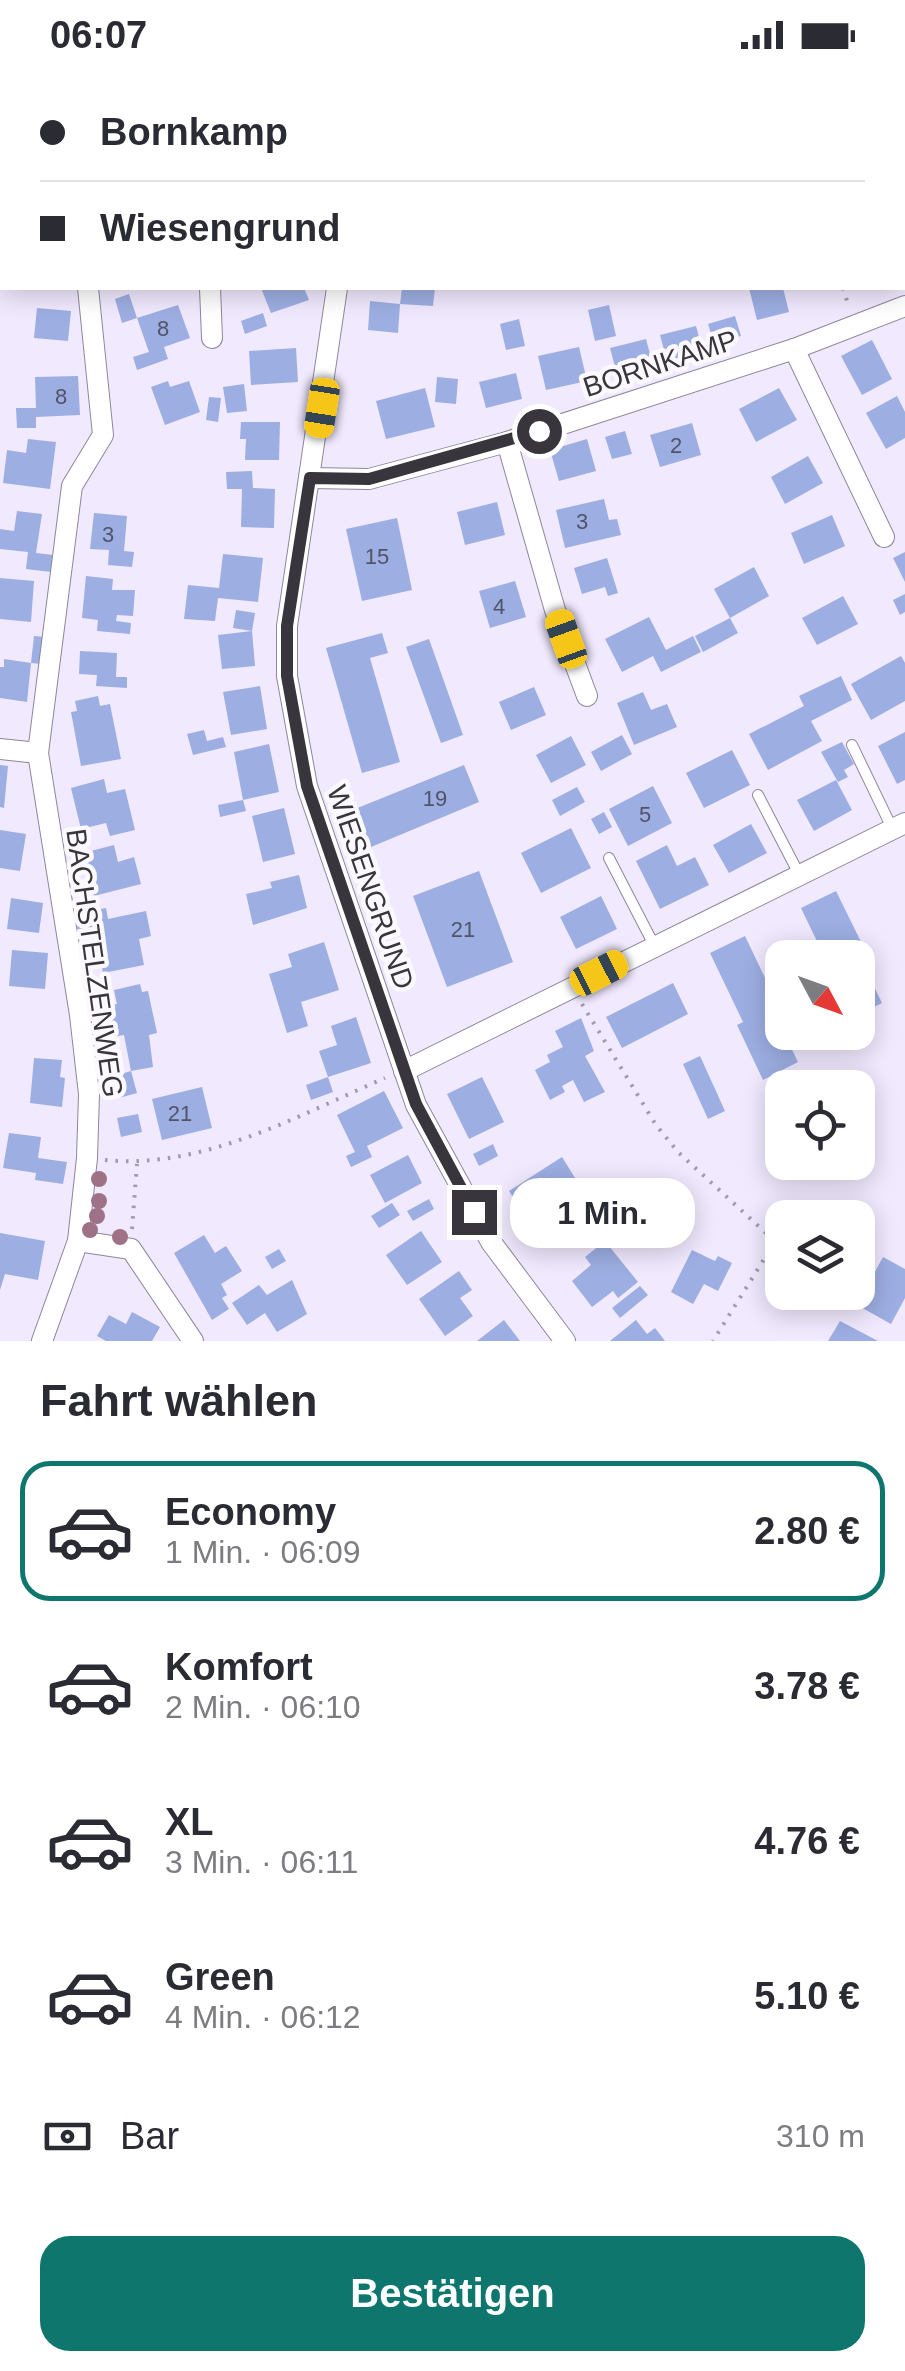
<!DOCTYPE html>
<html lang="de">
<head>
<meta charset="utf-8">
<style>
  :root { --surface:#fff; --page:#f2f2f3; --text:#2b2b33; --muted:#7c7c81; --line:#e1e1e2; --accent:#0f766e }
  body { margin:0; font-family:Helvetica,sans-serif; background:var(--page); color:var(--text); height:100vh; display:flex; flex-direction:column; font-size:38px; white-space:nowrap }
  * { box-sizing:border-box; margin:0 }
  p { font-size:32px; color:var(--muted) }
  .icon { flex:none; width:55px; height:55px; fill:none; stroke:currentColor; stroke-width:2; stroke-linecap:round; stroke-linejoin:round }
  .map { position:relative; height:1271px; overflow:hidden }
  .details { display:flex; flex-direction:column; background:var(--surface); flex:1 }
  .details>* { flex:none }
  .guide { position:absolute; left:0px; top:0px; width:905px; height:220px; box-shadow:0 5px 25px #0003; display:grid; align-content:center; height:220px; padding:0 40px; background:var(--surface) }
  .needle { width:65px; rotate:131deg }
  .tools { position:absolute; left:765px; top:870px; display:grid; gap:20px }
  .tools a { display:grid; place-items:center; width:110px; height:110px; border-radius:20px; background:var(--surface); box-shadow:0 5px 25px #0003; font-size:50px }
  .end { position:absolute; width:45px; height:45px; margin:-22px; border:12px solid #38353d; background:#fff; box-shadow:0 0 0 5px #fff }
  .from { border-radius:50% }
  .bubble { position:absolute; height:70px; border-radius:30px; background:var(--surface); box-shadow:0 5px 25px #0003; font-size:32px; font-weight:700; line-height:70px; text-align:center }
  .car { position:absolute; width:30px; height:60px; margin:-30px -15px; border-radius:12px; box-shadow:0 0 8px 2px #0007; background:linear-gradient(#f5c518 24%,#345 0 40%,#f5c518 0 76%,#345 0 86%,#f5c518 0) }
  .guide b { display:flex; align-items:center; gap:35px; height:95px; font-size:38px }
  .guide b+b { border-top:2px solid var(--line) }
  .guide i { width:25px; height:25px; background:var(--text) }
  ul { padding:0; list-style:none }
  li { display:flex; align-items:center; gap:30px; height:140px; margin:0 20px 15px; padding:0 20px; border:5px solid transparent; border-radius:30px }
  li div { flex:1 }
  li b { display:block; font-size:38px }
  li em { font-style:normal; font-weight:700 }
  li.selected { border-color:var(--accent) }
  li>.icon { width:90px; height:90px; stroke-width:1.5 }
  h2 { padding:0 40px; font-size:45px; line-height:120px }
  .pay { display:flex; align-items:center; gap:25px; height:110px; padding:0 40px; font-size:38px }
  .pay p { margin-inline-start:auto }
  .cta { display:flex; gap:20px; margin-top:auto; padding:20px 40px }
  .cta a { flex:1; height:115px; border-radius:30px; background:var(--accent); color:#fff; font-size:40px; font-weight:700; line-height:115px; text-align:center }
  .status { display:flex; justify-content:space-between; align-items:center; height:70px; padding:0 50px; background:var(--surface); direction:ltr }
  .status svg { height:28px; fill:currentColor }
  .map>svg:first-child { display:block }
  .building { fill:#9daee2 }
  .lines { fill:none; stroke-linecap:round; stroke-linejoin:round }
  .lane-casing { stroke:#8e8699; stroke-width:12 }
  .street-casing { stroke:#8e8699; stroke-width:22 }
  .path { stroke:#a09aa9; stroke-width:4; stroke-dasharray:2.5 8; stroke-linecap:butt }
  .lane { stroke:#fff; stroke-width:10 }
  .street { stroke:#fff; stroke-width:20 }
  .tree { fill:#9e7187 }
  .route { stroke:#38353d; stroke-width:12 }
  .labels { text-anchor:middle; stroke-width:9; stroke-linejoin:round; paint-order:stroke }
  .number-label { font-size:22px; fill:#515366 }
  .street-label { font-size:28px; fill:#38353d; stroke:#fbf9fd }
</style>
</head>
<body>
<div class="status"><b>06:07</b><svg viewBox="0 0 49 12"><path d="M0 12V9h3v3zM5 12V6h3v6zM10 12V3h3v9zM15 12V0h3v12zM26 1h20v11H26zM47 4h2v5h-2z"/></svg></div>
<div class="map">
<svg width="905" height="1271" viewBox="0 0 905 1271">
  <rect width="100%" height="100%" fill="#f1e9fe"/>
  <g class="building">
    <polygon points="261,218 304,218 309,230 271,243"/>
    <polygon points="402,218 435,218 433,236 400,234"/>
    <polygon points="749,218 783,218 789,242 757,250"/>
    <polygon points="129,224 137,248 122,253 115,229"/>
    <polygon points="370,231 400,234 398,263 368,260"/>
    <polygon points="178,235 190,268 164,277 168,289 137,300 133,287 149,282 137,248"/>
    <polygon points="609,235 616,266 595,271 588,240"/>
    <polygon points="37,238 71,241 68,271 34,268"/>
    <polygon points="263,243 267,256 245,264 241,251"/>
    <polygon points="735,246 741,266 714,274 708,254"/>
    <polygon points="519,249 525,276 506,280 500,254"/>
    <polygon points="696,256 703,282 667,291 660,265"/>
    <polygon points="646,269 653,295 617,304 610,278"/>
    <polygon points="872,270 892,309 862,325 841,286"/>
    <polygon points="579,277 587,311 546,320 538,286"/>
    <polygon points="296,278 298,312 251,315 249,281"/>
    <polygon points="516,303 522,329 486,338 479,312"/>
    <polygon points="78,306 80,345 36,347 36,358 17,358 16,338 36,338 35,307"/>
    <polygon points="437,307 458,309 456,334 435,332"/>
    <polygon points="168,311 170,317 189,311 200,342 165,355 151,317"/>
    <polygon points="244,314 247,341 227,343 223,317"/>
    <polygon points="425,318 435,357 386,369 376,331"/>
    <polygon points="779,318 797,350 756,372 739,339"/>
    <polygon points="897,326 905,342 905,368 886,379 866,343"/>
    <polygon points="209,327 221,328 218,352 206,350"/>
    <polygon points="241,352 280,352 279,390 245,390 246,369 240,369"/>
    <polygon points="692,353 701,385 660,397 650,365"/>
    <polygon points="625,361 632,384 612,389 605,367"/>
    <polygon points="28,369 56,372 50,419 3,413 7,380 26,383"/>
    <polygon points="587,369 596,401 559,411 550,380"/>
    <polygon points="808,386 823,413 785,434 771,407"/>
    <polygon points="252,401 253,418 275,419 274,458 241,457 242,419 227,419 226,402"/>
    <polygon points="604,429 609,450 617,449 621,465 565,478 556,440"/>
    <polygon points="497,432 505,465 465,475 457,442"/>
    <polygon points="17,441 42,444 36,483 53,485 51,502 26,499 28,482 0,479 0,459 14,461"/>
    <polygon points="94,443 127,446 124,481 134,482 132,497 108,495 109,480 90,479"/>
    <polygon points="832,445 845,476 804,494 791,463"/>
    <polygon points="397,448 412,520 362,531 346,459"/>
    <polygon points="905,482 905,512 893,488"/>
    <polygon points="223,484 263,488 258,532 218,528 215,551 184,549 188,515 219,518"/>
    <polygon points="607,488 618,523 608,526 605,517 582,524 574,498"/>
    <polygon points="754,497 769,526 730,548 714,519"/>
    <polygon points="86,506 113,509 112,520 135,520 133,546 117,545 116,551 131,553 130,564 97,561 98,550 82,548"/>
    <polygon points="0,508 34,511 31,552 0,549"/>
    <polygon points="515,511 526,547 490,558 479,521"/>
    <polygon points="905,524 905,542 900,545 893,530"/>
    <polygon points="843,526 858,554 817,575 802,548"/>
    <polygon points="236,540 255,543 252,561 233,558"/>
    <polygon points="649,547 666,580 693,566 701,582 661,602 653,586 622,602 605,569"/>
    <polygon points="730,548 738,563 703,582 695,566"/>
    <polygon points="252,561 255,596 222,599 218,565"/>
    <polygon points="382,563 388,583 370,588 400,692 362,703 326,578"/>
    <polygon points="34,566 45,567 42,594 31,593"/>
    <polygon points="429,569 463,665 441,673 406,577"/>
    <polygon points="80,581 117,583 116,607 127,607 127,618 96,616 97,605 79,604"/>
    <polygon points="901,586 905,593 905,631 871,650 851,614"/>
    <polygon points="4,589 31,593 27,632 0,628 0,597 4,597"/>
    <polygon points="841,606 852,630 811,651 822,671 768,700 749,664 804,636 799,626"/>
    <polygon points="260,616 267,659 231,665 223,622"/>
    <polygon points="534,617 546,645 511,660 499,632"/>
    <polygon points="643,622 651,640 667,634 677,657 634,675 617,633"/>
    <polygon points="98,626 100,636 110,634 121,689 81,696 71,642 77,641 75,631"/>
    <polygon points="204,660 207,671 223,667 226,677 193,685 187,664"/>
    <polygon points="905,662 905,710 897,714 878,676"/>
    <polygon points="622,665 632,684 601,701 591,682"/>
    <polygon points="571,666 586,695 551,713 536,685"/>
    <polygon points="842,672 854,694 844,700 848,707 838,712 821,682"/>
    <polygon points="269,674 279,722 243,730 234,682"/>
    <polygon points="732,680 750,715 704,738 686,703"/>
    <polygon points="0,695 8,696 4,738 0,737"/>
    <polygon points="464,695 479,732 371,777 355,739"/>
    <polygon points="104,709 107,723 125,719 135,760 110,766 106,753 81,759 71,718"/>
    <polygon points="836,710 852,740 814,761 797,730"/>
    <polygon points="653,716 672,753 628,776 609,739"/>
    <polygon points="577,717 585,732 560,746 552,730"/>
    <polygon points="243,730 246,741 220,747 218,735"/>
    <polygon points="284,738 295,784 263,792 252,746"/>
    <polygon points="604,742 612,757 599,764 591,749"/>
    <polygon points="751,754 767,783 729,803 713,775"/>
    <polygon points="571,758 591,798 541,823 521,783"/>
    <polygon points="0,760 26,764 20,801 0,798"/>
    <polygon points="114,775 118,792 134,787 141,814 94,826 83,783"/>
    <polygon points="667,775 677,796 695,787 709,815 660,839 636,791"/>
    <polygon points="479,801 513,892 447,917 413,826"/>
    <polygon points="299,805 307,838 253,855 246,824 272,818 270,812"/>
    <polygon points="836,821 863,876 856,879 882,933 858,945 858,888 825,888 801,838"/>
    <polygon points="601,826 617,859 576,879 560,847"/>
    <polygon points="11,828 43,833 39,863 7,859"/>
    <polygon points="106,838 108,849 146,841 151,866 139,869 144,895 103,903 96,864 79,867 75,844"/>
    <polygon points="745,866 778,935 772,938 798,992 763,1010 737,955 743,952 710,883"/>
    <polygon points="324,872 339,920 301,932 308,956 287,963 269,904 292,897 288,884"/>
    <polygon points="12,880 48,883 45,919 9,916"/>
    <polygon points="673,913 688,944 622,978 606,947"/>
    <polygon points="140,914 142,922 148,921 157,963 149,965 153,997 131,1001 124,965 112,967 106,936 117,934 114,920"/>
    <polygon points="356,947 371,993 328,1007 319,981 337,975 331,956"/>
    <polygon points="581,948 594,981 585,986 605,1022 584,1032 573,1010 562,1016 565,1022 550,1030 535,1000 550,992 547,985 563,977 555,961"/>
    <polygon points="700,986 725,1041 708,1049 683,994"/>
    <polygon points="34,988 62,990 60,1007 65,1008 62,1037 30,1033"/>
    <polygon points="131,1001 137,1023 119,1028 114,1006"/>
    <polygon points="328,1007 333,1022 311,1030 306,1015"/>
    <polygon points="482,1007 504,1052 469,1069 447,1024"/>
    <polygon points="202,1017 212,1058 162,1070 152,1029"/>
    <polygon points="384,1021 403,1058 367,1076 372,1087 351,1097 346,1086 355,1082 337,1045"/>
    <polygon points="138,1044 142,1062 121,1067 117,1048"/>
    <polygon points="9,1063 41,1067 38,1088 67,1092 63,1114 35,1110 36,1103 3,1098"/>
    <polygon points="493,1074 498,1086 479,1096 473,1084"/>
    <polygon points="408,1085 422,1113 385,1133 370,1105"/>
    <polygon points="562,1087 595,1140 542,1173 509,1121"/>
    <polygon points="429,1129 434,1139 413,1151 407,1141"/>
    <polygon points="392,1133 400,1145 379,1158 371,1146"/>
    <polygon points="421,1161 442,1192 407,1215 386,1185"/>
    <polygon points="0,1163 45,1171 38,1210 5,1204 0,1220"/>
    <polygon points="204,1165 215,1183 226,1176 242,1201 221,1214 227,1225 222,1228 229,1239 212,1250 174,1183"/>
    <polygon points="605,1171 638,1212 618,1228 613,1221 592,1237 572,1211 591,1195 585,1187"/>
    <polygon points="279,1179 286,1191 272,1199 265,1187"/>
    <polygon points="692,1180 715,1191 718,1186 732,1193 718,1221 704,1214 693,1234 671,1222"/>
    <polygon points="883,1187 905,1199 905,1228 891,1254 857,1235"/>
    <polygon points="459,1201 472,1220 460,1228 473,1246 445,1266 419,1229"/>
    <polygon points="292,1210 307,1244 277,1262 265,1243 247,1255 232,1233 259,1215 267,1225"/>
    <polygon points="640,1216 648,1225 620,1248 612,1238"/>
    <polygon points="132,1242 160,1257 152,1271 106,1271 97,1266 109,1245 126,1254"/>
    <polygon points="504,1250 520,1271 477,1271"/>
    <polygon points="636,1250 647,1264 655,1258 665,1271 610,1271"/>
    <polygon points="840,1251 878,1271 828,1271"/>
  </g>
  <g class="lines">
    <g class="lane-casing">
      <g id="lane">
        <polyline points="804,0 805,2"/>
        <polyline points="852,675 892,758"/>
        <polyline points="758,725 799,804"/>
        <polyline points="609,788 654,875"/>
      </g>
    </g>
    <g class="street-casing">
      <g id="street">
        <polyline points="43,2 44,0"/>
        <polyline points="356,2 356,0"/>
        <polyline points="210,218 212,268"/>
        <polyline points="337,218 287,556 287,606 307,716 416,1035 491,1172 565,1271"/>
        <polyline points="794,279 884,467"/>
        <polyline points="507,372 555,540 587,626"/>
        <polyline points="310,408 369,409 507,372 794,279 905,236"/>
        <polyline points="0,679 38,683"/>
        <polyline points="404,1001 905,753"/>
        <polyline points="78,1171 131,1179 193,1271"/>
        <polyline points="42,1271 78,1171 87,1088 89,1024 80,945 38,683 72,416 103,365 88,218"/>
      </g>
    </g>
    <g class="path">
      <polyline points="843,218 849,237"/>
      <polyline points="582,934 656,1055 678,1082 766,1163 770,1173 766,1186 713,1271"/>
      <path d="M105,1090C202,1100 299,1045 385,1008"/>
      <polyline points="132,1159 137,1094"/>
    </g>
    <use href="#lane" class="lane"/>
    <use href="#street" class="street"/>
  </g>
  <g class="tree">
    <circle cx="99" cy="1109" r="8"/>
    <circle cx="99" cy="1131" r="8"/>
    <circle cx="97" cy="1146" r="8"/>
    <circle cx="90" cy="1160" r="8"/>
    <circle cx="120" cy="1167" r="8"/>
  </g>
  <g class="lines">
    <polyline class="route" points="474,1142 416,1034 307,716 287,606 287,556 310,408 369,409 539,361"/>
  </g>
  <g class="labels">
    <g class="number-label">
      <text x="163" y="266">8</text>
      <text x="61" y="334">8</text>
      <text x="676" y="383">2</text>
      <text x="582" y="459">3</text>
      <text x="108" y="472">3</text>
      <text x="377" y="494">15</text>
      <text x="499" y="544">4</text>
      <text x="435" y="736">19</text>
      <text x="645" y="752">5</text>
      <text x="463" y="867">21</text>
      <text x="180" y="1051">21</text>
    </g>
    <g class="street-label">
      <text transform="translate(660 293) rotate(-18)" y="10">BORNKAMP</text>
      <text transform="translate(371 817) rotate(71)" y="10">WIESENGRUND</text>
      <text transform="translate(95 893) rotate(82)" y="10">BACHSTELZENWEG</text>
    </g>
  </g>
</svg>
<div class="tools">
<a><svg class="needle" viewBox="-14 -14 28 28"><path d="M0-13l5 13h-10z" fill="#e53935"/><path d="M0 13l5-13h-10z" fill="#7c7c81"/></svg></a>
<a><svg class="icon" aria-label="locate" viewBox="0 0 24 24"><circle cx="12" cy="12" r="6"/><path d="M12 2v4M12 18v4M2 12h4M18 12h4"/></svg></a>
<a><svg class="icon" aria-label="layers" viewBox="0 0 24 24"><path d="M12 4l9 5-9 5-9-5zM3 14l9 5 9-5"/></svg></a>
</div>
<i class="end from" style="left:539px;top:361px"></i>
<i class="end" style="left:474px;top:1142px"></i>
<div class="bubble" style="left:510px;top:1108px;width:185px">1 Min.</div>
<i class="car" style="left:322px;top:338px;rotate:189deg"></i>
<i class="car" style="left:566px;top:569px;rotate:340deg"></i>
<i class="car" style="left:599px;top:903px;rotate:63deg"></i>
<div class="guide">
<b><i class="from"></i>Bornkamp</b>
<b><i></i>Wiesengrund</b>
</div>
</div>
<section class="details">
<h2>Fahrt wählen</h2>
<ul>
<li class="selected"><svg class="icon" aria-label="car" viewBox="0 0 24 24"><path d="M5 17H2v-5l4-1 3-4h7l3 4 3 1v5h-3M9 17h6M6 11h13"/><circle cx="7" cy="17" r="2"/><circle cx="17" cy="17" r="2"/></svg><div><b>Economy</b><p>1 Min. · 06:09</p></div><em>2.80 €</em></li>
<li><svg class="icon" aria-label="car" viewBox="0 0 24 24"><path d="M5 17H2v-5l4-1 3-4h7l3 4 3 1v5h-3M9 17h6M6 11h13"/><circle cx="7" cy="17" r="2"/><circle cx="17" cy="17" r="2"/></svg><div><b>Komfort</b><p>2 Min. · 06:10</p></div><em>3.78 €</em></li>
<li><svg class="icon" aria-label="car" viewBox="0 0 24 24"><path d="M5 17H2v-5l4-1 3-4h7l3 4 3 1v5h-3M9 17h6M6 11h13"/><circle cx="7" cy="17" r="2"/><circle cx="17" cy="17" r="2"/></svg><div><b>XL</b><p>3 Min. · 06:11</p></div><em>4.76 €</em></li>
<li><svg class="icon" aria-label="car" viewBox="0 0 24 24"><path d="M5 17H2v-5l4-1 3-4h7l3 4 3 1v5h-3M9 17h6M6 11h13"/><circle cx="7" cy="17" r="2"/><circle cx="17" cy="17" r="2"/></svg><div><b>Green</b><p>4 Min. · 06:12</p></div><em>5.10 €</em></li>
</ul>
<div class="pay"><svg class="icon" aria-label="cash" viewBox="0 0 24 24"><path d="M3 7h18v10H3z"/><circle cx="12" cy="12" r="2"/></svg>Bar<p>310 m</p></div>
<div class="cta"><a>Bestätigen</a></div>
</section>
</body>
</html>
